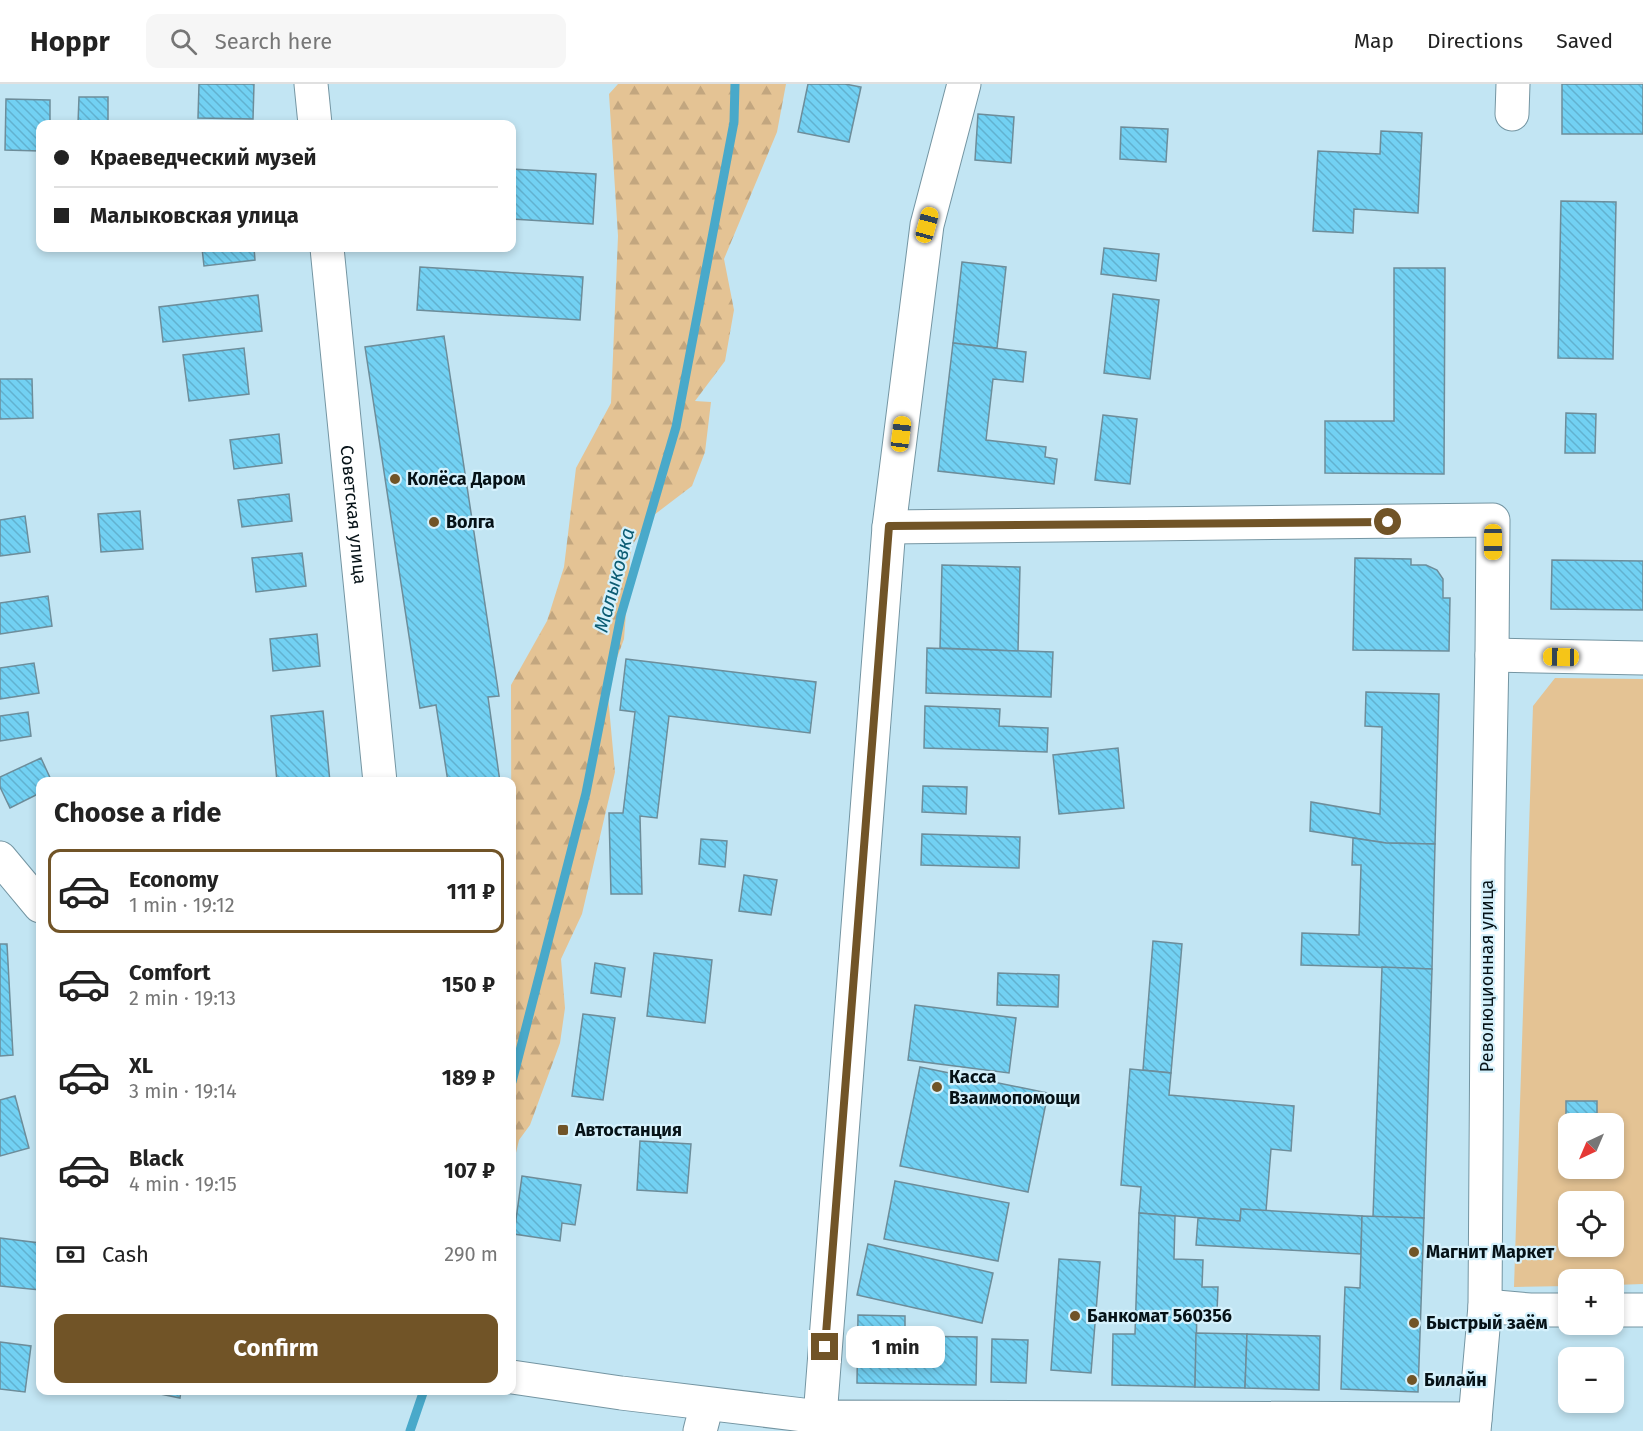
<!DOCTYPE html>
<html lang="en">
<head>
<meta charset="utf-8">
<style>
  :root { --surface:#fff; --page:#f6f6f6; --text:#222; --muted:#767676; --line:#e0e0e0; --accent:#715427 }
  body { margin:0; font-family:"Fira Sans",sans-serif; background:var(--page); color:var(--text); height:100vh; display:flex; flex-direction:column; font-size:22px; white-space:nowrap }
  * { box-sizing:border-box; margin:0 }
  p { font-size:20px; color:var(--muted) }
  .icon { flex:none; width:33px; height:33px; fill:none; stroke:currentColor; stroke-width:2; stroke-linecap:round; stroke-linejoin:round }
  .map { position:relative; flex:1; overflow:hidden }
  .side { position:absolute; left:36px; top:693px; width:480px; height:618px; display:flex; flex-direction:column; background:var(--surface); border-radius:12px; box-shadow:0 3px 9px #0003 }
  .side>* { flex:none }
  .guide { position:absolute; left:36px; top:36px; width:480px; height:132px; border-radius:12px; box-shadow:0 3px 9px #0003; display:grid; align-content:center; height:132px; padding:0 18px; background:var(--surface) }
  .needle { width:39px; rotate:224deg }
  .fabs { position:absolute; left:1558px; top:1029px; display:grid; gap:12px }
  .fabs a { display:grid; place-items:center; width:66px; height:66px; border-radius:12px; background:var(--surface); box-shadow:0 3px 9px #0003; font-size:30px }
  .end { position:absolute; width:27px; height:27px; margin:-14px; border:8px solid #715427; background:#fff; box-shadow:0 0 0 3px #fff }
  .from { border-radius:50% }
  .bubble { position:absolute; height:42px; border-radius:12px; background:var(--surface); box-shadow:0 3px 9px #0003; font-size:20px; font-weight:700; line-height:42px; text-align:center }
  .car { position:absolute; width:18px; height:36px; margin:-18px -9px; border-radius:8px; box-shadow:0 0 4px 2px #0007; background:linear-gradient(#f5c518 24%,#345 0 40%,#f5c518 0 76%,#345 0 86%,#f5c518 0) }
  .guide b { display:flex; align-items:center; gap:21px; height:57px; font-size:22px }
  .guide b+b { border-top:2px solid var(--line) }
  .guide i { width:15px; height:15px; background:var(--text) }
  ul { padding:0; list-style:none }
  li { display:flex; align-items:center; gap:18px; height:84px; margin:0 12px 9px; padding:0 6px; border:3px solid transparent; border-radius:12px }
  li div { flex:1 }
  li b { display:block; font-size:22px }
  li em { font-style:normal; font-weight:700 }
  li.on { border-color:var(--accent) }
  li>.icon { width:54px; height:54px; stroke-width:1.5 }
  h2 { padding:0 18px; font-size:27px; line-height:72px }
  .pay { display:flex; align-items:center; gap:15px; height:66px; padding:0 18px; font-size:22px }
  .pay p { margin-inline-start:auto }
  .button { display:flex; gap:12px; margin-top:auto; padding:12px 18px }
  .button a { flex:1; height:69px; border-radius:12px; background:var(--accent); color:#fff; font-size:24px; font-weight:700; line-height:69px; text-align:center }
  header { display:flex; align-items:center; gap:36px; box-sizing:border-box; height:84px; padding:0 30px; background:var(--surface); border-bottom:2px solid var(--line) }
  header strong { font-size:28px }
  nav { display:flex; gap:33px; margin-inline-start:auto; font-size:21px }
  .search { width:420px; height:54px; background:var(--page); display:flex; align-items:center; gap:15px; box-sizing:border-box; padding:0 21px; border-radius:12px; color:var(--muted); font-size:22px }
  .map>svg:first-child { display:block }
  .forest { fill:url(#forest-firs) }
  .green { fill:#e4c394; fill-rule:evenodd }
  .lines { fill:none; stroke-linecap:round; stroke-linejoin:round }
  .stream { stroke:#49a9ca; stroke-width:9 }
  .building { fill:url(#building-back-hatch); stroke:#6d8d9a; stroke-width:1.5 }
  .minor-casing { stroke:#7495a2; stroke-width:35 }
  .minor { stroke:#fff; stroke-width:33 }
  .route { stroke:#715427; stroke-width:8 }
  .poi-dot { fill:#715427; stroke:#d5f1fc; stroke-width:2 }
  .labels { text-anchor:middle; stroke-width:4.5; stroke-linejoin:round; paint-order:stroke }
  .poi-label { font-size:18px; font-weight:bold; fill:#061217; stroke:#d5f1fc; text-anchor:start }
  .street-label { font-size:18px; fill:#061217; stroke:#d5f1fc }
  .water-label { font-size:20px; font-style:italic; fill:#0c5c73; stroke:#d5f1fc }
</style>
</head>
<body>
<header>
<strong>Hoppr</strong>
<div class="search"><svg class="icon" aria-label="search" viewBox="0 0 24 24"><circle cx="10" cy="10" r="6"/><path d="M15 15l6 6"/></svg>Search here</div>
<nav><a>Map</a><a>Directions</a><a>Saved</a></nav>
</header>
<div class="map">
<svg width="1643" height="1347" viewBox="0 0 1643 1347">
  <defs>
    <pattern id="forest-firs" width="22" height="20" patternUnits="userSpaceOnUse" patternTransform="scale(1.5)"><rect width="22" height="20" fill="#e4c394"/><path d="M5 1l3.5 6h-7zM16 11l3.5 6h-7z" fill="#c2a67f"/></pattern>
    <pattern id="building-back-hatch" width="6" height="6" patternUnits="userSpaceOnUse" patternTransform="scale(1.5)"><rect width="6" height="6" fill="#72d1f3"/><path d="M-1 5l2 2M0 0l6 6M5-1l2 2" fill="none" stroke="#61b2d0"/></pattern>
  </defs>
  <rect width="100%" height="100%" fill="#c2e5f3"/>
  <polygon class="forest" points="618,0 786,0 777,48 724,175 734,226 725,277 695,317 711,318 705,368 692,402 650,434 631,463 624,555 607,601 615,688 582,830 561,875 565,924 560,959 530,1041 519,1056 512,1086 511,601 547,537 564,483 576,384 611,319 618,152 609,10"/>
  <path class="green" d="M1555,594L1643,595V1200L1614,1201V1196H1569V1202L1514,1203L1533,622ZM1569,1040H1614V1084H1569ZM1569,1118H1614V1162H1569Z"/>
  <g class="lines">
    <g class="stream">
      <polyline points="512,998 586,709 621,531 676,343 734,38 735,0"/>
      <polyline points="410,1347 424,1306"/>
    </g>
  </g>
  <g class="building">
    <polygon points="199,0 254,0 253,35 198,34"/>
    <polygon points="808,0 845,0 861,3 849,58 798,48"/>
    <rect x="1562" y="0" width="81" height="50"/>
    <polygon points="79,13 108,13 108,40 78,40"/>
    <polygon points="6,15 50,16 50,40 40,40 40,67 5,66"/>
    <polygon points="978,30 1014,33 1011,79 975,76"/>
    <polygon points="1121,43 1168,45 1166,78 1120,75"/>
    <polygon points="1381,47 1422,49 1418,129 1354,125 1353,149 1313,147 1318,67 1380,70"/>
    <polygon points="512,85 596,90 593,140 512,135"/>
    <polygon points="1561,117 1616,118 1613,275 1558,274"/>
    <polygon points="202,164 254,164 255,176 204,182"/>
    <polygon points="1104,164 1159,170 1156,197 1101,190"/>
    <polygon points="962,178 1006,183 997,264 953,259"/>
    <polygon points="420,183 583,193 580,236 417,226"/>
    <polygon points="1394,184 1445,184 1444,390 1325,389 1325,337 1394,337"/>
    <polygon points="1113,210 1159,216 1150,295 1104,289"/>
    <polygon points="258,211 262,247 163,258 159,223"/>
    <polygon points="444,252 499,612 488,613 500,698 448,698 436,621 420,624 365,263"/>
    <polygon points="953,259 1026,268 1023,298 993,295 986,356 1046,363 1045,373 1057,375 1054,400 938,387"/>
    <polygon points="244,264 249,310 189,317 183,271"/>
    <polygon points="0,295 32,295 33,334 0,335"/>
    <polygon points="1566,329 1596,330 1595,369 1565,369"/>
    <polygon points="1103,331 1137,335 1130,400 1095,396"/>
    <polygon points="279,350 282,379 234,385 230,356"/>
    <polygon points="289,410 292,437 242,443 238,416"/>
    <polygon points="140,427 143,465 101,468 98,430"/>
    <polygon points="25,432 30,468 0,472 0,436"/>
    <polygon points="302,469 306,502 256,508 252,474"/>
    <polygon points="1355,474 1411,475 1411,481 1426,481 1437,486 1443,495 1443,514 1450,514 1449,567 1353,566"/>
    <polygon points="1552,476 1643,477 1643,526 1551,525"/>
    <polygon points="942,481 1020,483 1018,567 940,564"/>
    <polygon points="48,512 52,542 0,550 0,519"/>
    <polygon points="317,550 320,582 273,587 270,555"/>
    <polygon points="927,564 1053,568 1051,613 926,609"/>
    <polygon points="626,575 816,598 810,649 669,632 657,734 640,732 642,810 611,810 609,729 623,729 635,628 620,626"/>
    <polygon points="34,579 39,609 0,615 0,584"/>
    <polygon points="1366,608 1439,610 1435,760 1386,759 1310,747 1311,718 1380,730 1382,643 1365,642"/>
    <polygon points="925,622 1000,625 999,642 1048,644 1047,668 924,664"/>
    <polygon points="323,627 330,698 277,698 271,632"/>
    <polygon points="28,628 31,652 0,657 0,632"/>
    <polygon points="1118,664 1124,724 1059,730 1053,671"/>
    <polygon points="41,674 52,698 40,698 40,709 10,724 0,703 0,693"/>
    <polygon points="923,702 967,703 966,730 922,728"/>
    <polygon points="922,750 1020,753 1019,784 921,781"/>
    <polygon points="1353,754 1386,759 1435,760 1432,885 1301,881 1302,849 1359,851 1361,781 1352,781"/>
    <polygon points="701,755 727,757 725,783 699,780"/>
    <polygon points="744,791 777,796 771,831 739,827"/>
    <polygon points="1153,857 1182,860 1171,989 1143,986"/>
    <polygon points="0,860 7,860 13,971 0,972"/>
    <polygon points="654,869 712,876 705,939 647,932"/>
    <polygon points="595,879 625,884 621,913 591,909"/>
    <polygon points="1382,883 1432,885 1424,1134 1373,1133"/>
    <polygon points="998,889 1059,891 1058,923 997,921"/>
    <polygon points="915,921 1016,934 1009,989 908,976"/>
    <polygon points="583,930 615,934 603,1016 572,1012"/>
    <polygon points="920,983 1048,1009 1028,1108 900,1082"/>
    <polygon points="1130,985 1171,989 1169,1011 1294,1022 1291,1067 1271,1065 1266,1127 1241,1125 1240,1137 1139,1129 1141,1103 1121,1101"/>
    <polygon points="15,1012 29,1064 0,1072 0,1016"/>
    <polygon points="1566,1017 1597,1017 1597,1040 1569,1040 1569,1069 1566,1069"/>
    <polygon points="640,1057 691,1060 687,1109 637,1106"/>
    <polygon points="522,1092 581,1101 575,1141 562,1139 560,1157 514,1150"/>
    <polygon points="895,1097 1009,1119 998,1177 884,1155"/>
    <polygon points="1241,1125 1362,1132 1361,1170 1196,1161 1198,1134 1240,1137"/>
    <polygon points="1139,1129 1175,1132 1174,1175 1203,1176 1202,1203 1218,1203 1217,1228 1197,1228 1195,1303 1112,1301 1113,1250 1135,1250"/>
    <polygon points="1362,1132 1424,1134 1418,1308 1341,1305 1345,1203 1360,1204"/>
    <polygon points="0,1154 40,1159 40,1206 0,1202"/>
    <polygon points="868,1160 993,1189 982,1239 857,1211"/>
    <polygon points="1059,1175 1100,1178 1091,1289 1051,1286"/>
    <polygon points="858,1231 905,1232 905,1252 977,1253 976,1301 857,1299"/>
    <polygon points="1196,1249 1247,1250 1245,1304 1195,1303"/>
    <polygon points="1247,1250 1320,1252 1319,1306 1245,1304"/>
    <polygon points="992,1255 1028,1256 1026,1299 991,1298"/>
    <polygon points="0,1258 31,1262 25,1308 0,1305"/>
    <polygon points="141,1306 181,1306 180,1314"/>
  </g>
  <g class="lines">
    <g class="minor-casing">
      <g id="minor">
        <polyline points="311,0 315,40"/>
        <polyline points="1512,30 1513,0"/>
        <path id="s1" d="M327,164L380,698"/>
        <polyline points="889,443 1493,436 1492,571 1488,775 1485,1222 1474,1347"/>
        <polyline points="1492,571 1643,574"/>
        <polyline points="0,774 40,822"/>
        <polyline points="1485,1222 1530,1226 1569,1226"/>
        <polyline points="1614,1226 1643,1226"/>
        <polyline points="512,1293 621,1309 820,1333 1475,1335"/>
        <polyline points="820,1333 889,443 927,141 964,0"/>
        <polyline points="700,1347 707,1320"/>
      </g>
    </g>
    <use href="#minor" class="minor"/>
  </g>
  <g class="lines">
    <polyline class="route" points="825,1263 889,442 1388,438"/>
  </g>
  <g class="poi-dot">
    <circle cx="395" cy="395" r="6"/>
    <circle cx="434" cy="438" r="6"/>
    <circle cx="937" cy="1003" r="6"/>
    <rect x="557" y="1040" width="12" height="12" rx="3"/>
    <circle cx="1414" cy="1168" r="6"/>
    <circle cx="1075" cy="1232" r="6"/>
    <circle cx="1414" cy="1239" r="6"/>
    <circle cx="1412" cy="1296" r="6"/>
  </g>
  <g class="labels">
    <g class="poi-label">
      <text x="407" y="401">Колёса Даром</text>
      <text x="446" y="444">Волга</text>
      <text x="949" y="999">Касса<tspan x="949" dy="21">Взаимопомощи</tspan></text>
      <text x="575" y="1052">Автостанция</text>
      <text x="1426" y="1174">Магнит Маркет</text>
      <text x="1087" y="1238">Банкомат 560356</text>
      <text x="1426" y="1245">Быстрый заём</text>
      <text x="1424" y="1302">Билайн</text>
    </g>
    <g class="street-label">
      <text dy="6" stroke="none"><textPath href="#s1" startOffset="268">Советская улица</textPath></text>
      <text transform="translate(1487 892) rotate(-90)" y="6">Революционная улица</text>
    </g>
    <g class="water-label">
      <text transform="translate(614 496) rotate(-75)" y="7">Малыковка</text>
    </g>
  </g>
</svg>
<div class="fabs">
<a><svg class="needle" viewBox="-14 -14 28 28"><path d="M0-13l5 13h-10z" fill="#e53935"/><path d="M0 13l5-13h-10z" fill="#767676"/></svg></a>
<a><svg class="icon" aria-label="locate" viewBox="0 0 24 24"><circle cx="12" cy="12" r="6"/><path d="M12 2v4M12 18v4M2 12h4M18 12h4"/></svg></a>
<a>+</a>
<a>−</a>
</div>
<i class="end from" style="left:1388px;top:438px"></i>
<i class="end" style="left:825px;top:1263px"></i>
<div class="bubble" style="left:846px;top:1242px;width:99px">1 min</div>
<i class="car" style="left:927px;top:141px;rotate:15deg"></i>
<i class="car" style="left:901px;top:350px;rotate:7deg"></i>
<i class="car" style="left:1493px;top:458px;rotate:180deg"></i>
<i class="car" style="left:1561px;top:573px;rotate:271deg"></i>
<div class="guide">
<b><i class="from"></i>Краеведческий музей</b>
<b><i></i>Малыковская улица</b>
</div>
<section class="side">
<h2>Choose a ride</h2>
<ul>
<li class="on"><svg class="icon" aria-label="car" viewBox="0 0 24 24"><path d="M5 17H2v-5l4-1 3-4h7l3 4 3 1v5h-3M9 17h6M6 11h13"/><circle cx="7" cy="17" r="2"/><circle cx="17" cy="17" r="2"/></svg><div><b>Economy</b><p>1 min · 19:12</p></div><em>111 ₽</em></li>
<li><svg class="icon" aria-label="car" viewBox="0 0 24 24"><path d="M5 17H2v-5l4-1 3-4h7l3 4 3 1v5h-3M9 17h6M6 11h13"/><circle cx="7" cy="17" r="2"/><circle cx="17" cy="17" r="2"/></svg><div><b>Comfort</b><p>2 min · 19:13</p></div><em>150 ₽</em></li>
<li><svg class="icon" aria-label="car" viewBox="0 0 24 24"><path d="M5 17H2v-5l4-1 3-4h7l3 4 3 1v5h-3M9 17h6M6 11h13"/><circle cx="7" cy="17" r="2"/><circle cx="17" cy="17" r="2"/></svg><div><b>XL</b><p>3 min · 19:14</p></div><em>189 ₽</em></li>
<li><svg class="icon" aria-label="car" viewBox="0 0 24 24"><path d="M5 17H2v-5l4-1 3-4h7l3 4 3 1v5h-3M9 17h6M6 11h13"/><circle cx="7" cy="17" r="2"/><circle cx="17" cy="17" r="2"/></svg><div><b>Black</b><p>4 min · 19:15</p></div><em>107 ₽</em></li>
</ul>
<div class="pay"><svg class="icon" aria-label="cash" viewBox="0 0 24 24"><path d="M3 7h18v10H3z"/><circle cx="12" cy="12" r="2"/></svg>Cash<p>290 m</p></div>
<div class="button"><a>Confirm</a></div>
</section>
</div>
</body>
</html>
